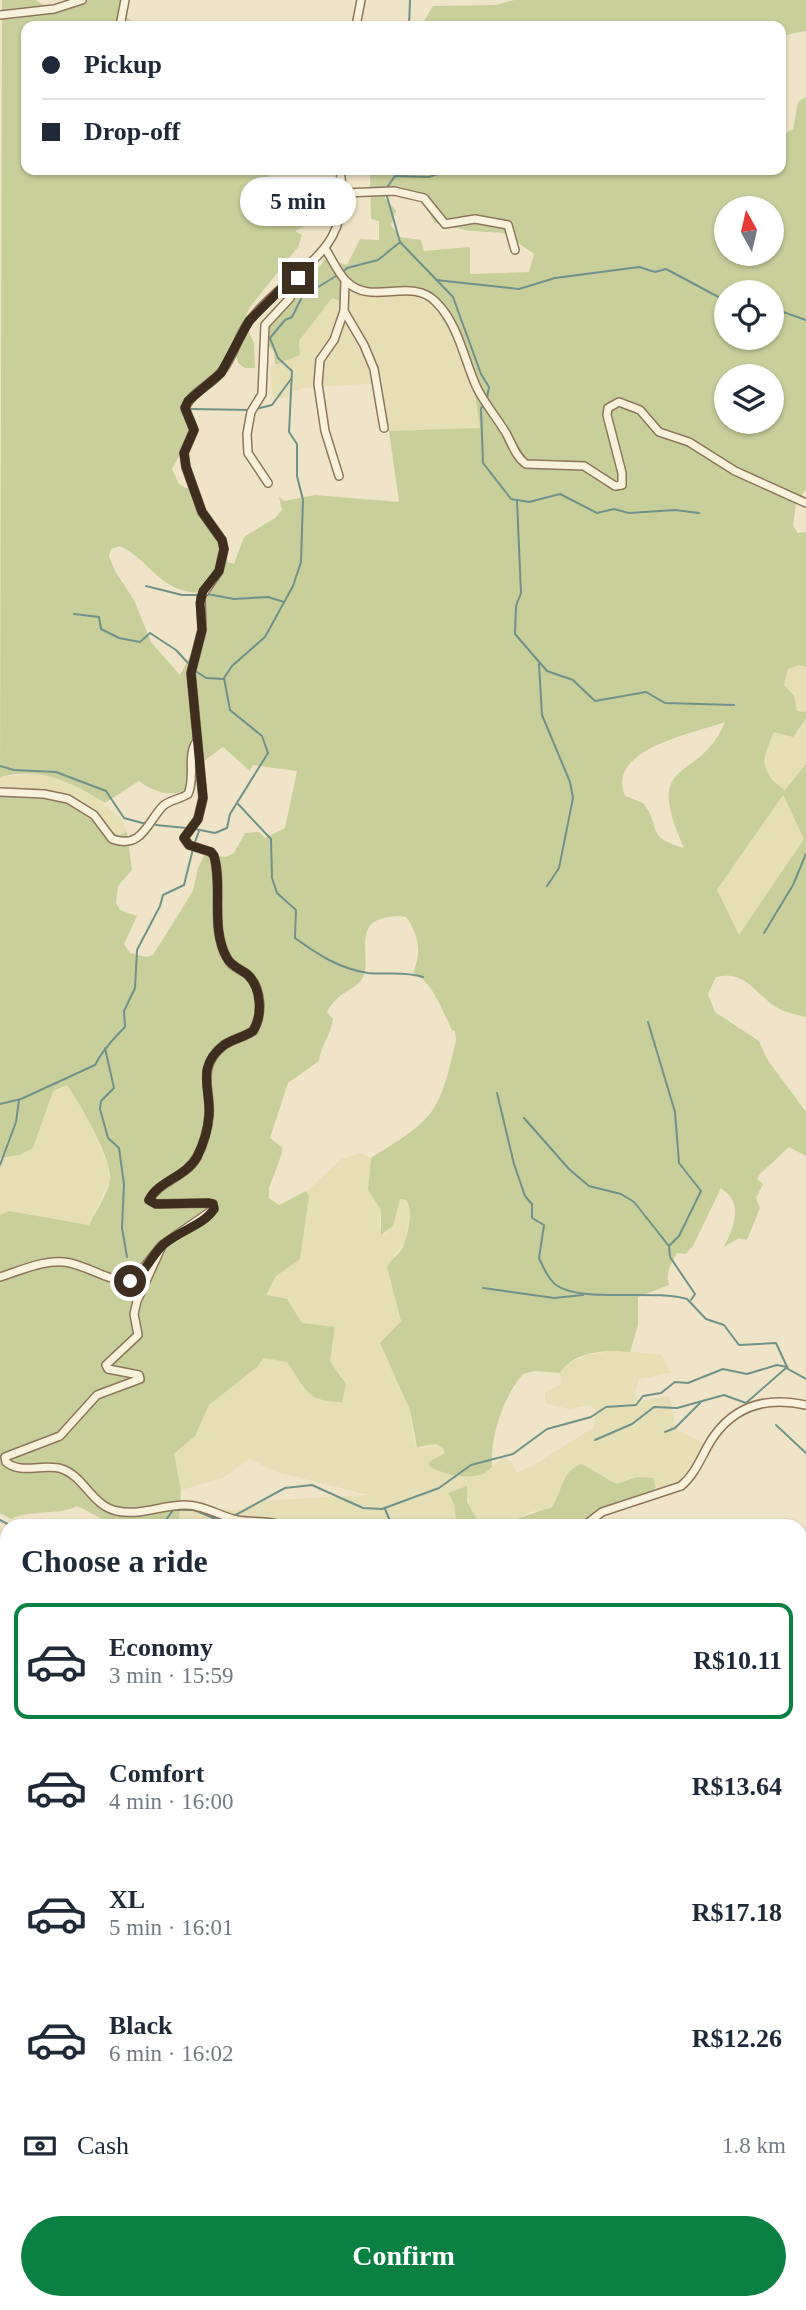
<!DOCTYPE html>
<html lang="en">
<head>
<meta charset="utf-8">
<style>
  :root { --surface:#fff; --page:#f6f6f7; --text:#1f2937; --muted:#747a83; --line:#e0e1e3; --accent:#0b8043 }
  body { margin:0; font-family:Georgia,serif; background:var(--page); color:var(--text); height:100vh; display:flex; flex-direction:column; font-size:26px; white-space:nowrap }
  * { box-sizing:border-box; margin:0 }
  p { font-size:23px; color:var(--muted) }
  .icon { flex:none; width:38px; height:38px; fill:none; stroke:currentColor; stroke-width:2; stroke-linecap:round; stroke-linejoin:round }
  .map { position:relative; flex:1; overflow:hidden }
  .details { position:absolute; left:0px; top:1519px; width:807px; height:791px; display:flex; flex-direction:column; background:var(--surface); border-radius:21px 21px 0 0; box-shadow:0 2px 5px #0004 }
  .details>* { flex:none }
  .guide { position:absolute; left:21px; top:21px; width:765px; height:154px; border-radius:14px; box-shadow:0 2px 5px #0004; display:grid; align-content:center; height:154px; padding:0 21px; background:var(--surface) }
  .needle { width:46px; rotate:352deg }
  .controls { position:absolute; left:714px; top:196px; display:grid; gap:14px }
  .controls a { display:grid; place-items:center; width:70px; height:70px; border-radius:50%; background:var(--surface); box-shadow:0 2px 5px #0004; font-size:35px }
  .end { position:absolute; width:32px; height:32px; margin:-16px; border:9px solid #3d2e20; background:#fff; box-shadow:0 0 0 4px #fff }
  .from { border-radius:50% }
  .bubble { position:absolute; height:49px; border-radius:24px; background:var(--surface); box-shadow:0 2px 5px #0004; font-size:23px; font-weight:700; line-height:49px; text-align:center }
  .guide b { display:flex; align-items:center; gap:24px; height:66px; font-size:26px }
  .guide b+b { border-top:2px solid var(--line) }
  .guide i { width:18px; height:18px; background:var(--text) }
  ul { padding:0; list-style:none }
  li { display:flex; align-items:center; gap:21px; height:116px; margin:0 14px 10px; padding:0 7px; border:4px solid transparent; border-radius:14px }
  li div { flex:1 }
  li b { display:block; font-size:26px }
  li em { font-style:normal; font-weight:700 }
  li.selected { border-color:var(--accent) }
  li>.icon { width:63px; height:63px; stroke-width:1.5 }
  h2 { padding:0 21px; font-size:32px; line-height:84px }
  .pay { display:flex; align-items:center; gap:18px; height:77px; padding:0 21px; font-size:26px }
  .pay p { margin-inline-start:auto }
  .primary-button { display:flex; gap:14px; margin-top:auto; padding:14px 21px }
  .primary-button a { flex:1; height:80px; border-radius:42px; background:var(--accent); color:#fff; font-size:28px; font-weight:700; line-height:80px; text-align:center }
  .map>svg:first-child { display:block }
  .farmland { fill:#e6deb5 }
  .green { fill:#c9cf9b; fill-rule:evenodd }
  .lines { fill:none; stroke-linecap:round; stroke-linejoin:round }
  .stream { stroke:#6f938a; stroke-width:2 }
  .minor-casing { stroke:#8d765c; stroke-width:10 }
  .minor { stroke:#faf1dc; stroke-width:7 }
  .route { stroke:#3d2e20; stroke-width:9 }
</style>
</head>
<body>
<div class="map">
<svg width="806" height="2310" viewBox="0 0 806 2310">
  <rect width="100%" height="100%" fill="#f0e4c8"/>
  <g class="farmland">
    <polygon points="347,289 403,292 423,297 436,307 464,358 473,381 480,429 388,431 378,383 303,388 291,393 288,398 273,398 270,367 300,355 299,341 332,298"/>
    <polygon points="799,665 806,667 806,712 797,711 794,696 784,685 788,669"/>
    <polygon points="806,719 806,764 785,791 765,770 767,749 774,732 799,731"/>
    <polygon points="35,773 57,777 95,797 121,818 127,832 119,835 107,830 57,792 0,787 0,777"/>
    <polygon points="783,795 804,839 739,936 717,891"/>
    <polygon points="67,1085 82,1105 108,1166 110,1180 89,1225 9,1211 0,1215 0,1158 20,1155 33,1148 53,1091"/>
    <polygon points="360,1153 371,1158 368,1190 381,1210 379,1227 384,1235 393,1226 400,1199 406,1200 411,1206 405,1243 394,1255 389,1276 401,1321 381,1343 380,1347 393,1369 410,1410 414,1441 421,1449 436,1444 443,1448 445,1453 430,1462 446,1474 478,1475 489,1471 502,1458 512,1462 516,1473 534,1465 593,1428 596,1411 591,1405 570,1409 551,1405 545,1403 545,1392 561,1384 560,1372 566,1364 587,1355 617,1350 662,1355 669,1371 675,1372 639,1379 635,1395 639,1401 669,1396 677,1430 707,1444 686,1481 658,1492 657,1485 637,1477 616,1484 582,1464 551,1508 531,1512 508,1523 487,1524 477,1520 470,1511 466,1487 448,1493 454,1504 457,1526 179,1526 181,1502 203,1508 231,1510 241,1509 258,1501 368,1495 277,1472 249,1459 223,1478 181,1490 174,1455 195,1436 209,1405 257,1367 264,1358 287,1362 318,1400 342,1401 342,1376 330,1361 334,1340 302,1323 287,1300 266,1295 265,1291 275,1276 300,1258 309,1196 307,1191 341,1159"/>
    <polygon points="0,1617 2,1636 7,1641 7,1733 0,1729"/>
    <polygon points="800,1776 806,1780 806,2044 800,2044"/>
    <polygon points="800,2108 806,2111 806,2200 800,2190"/>
    <polygon points="34,2303 705,2303 706,2310 32,2310"/>
  </g>
  <g class="green">
    <path d="M2,0H36L48,8L76,0H129L124,16C144,31 166,15 185,26H26V170H270L266,189C273,202 292,209 303,227L295,231L302,235L298,247L250,307L244,321L254,343L255,368H245L238,363L235,350C224,370 222,388 194,390C179,414 182,408 193,431L172,469L179,484L186,488H194L228,562L234,564L244,537L275,518L282,510L279,497L284,501L315,495L399,502L389,431L480,428L473,381L464,358L436,307L416,293L347,289L341,301L332,298L299,341L300,355L275,365L274,351L265,343C267,325 288,287 303,276C311,270 320,270 324,259L347,265L360,239L379,240V221L371,219L370,173L383,170H780L781,136L793,129L798,102L806,97V489L796,504L793,526L798,533L806,532V667L799,665L788,669L784,685L794,696L797,711L806,712V719L793,737L774,732C762,760 758,771 785,790L806,764V1017C793,1014 779,1011 769,1002C750,986 742,971 716,977L708,994L715,1012L759,1041L767,1059L806,1112V1156L789,1147L760,1174L757,1179L763,1184L756,1198L760,1208L747,1240L739,1238L724,1247C731,1233 742,1210 729,1195C727,1192 723,1191 721,1188L693,1246L686,1254L677,1253C671,1263 665,1274 669,1285L638,1297V1325L630,1352C607,1349 573,1351 560,1373L535,1371L523,1374C503,1397 490,1437 492,1467C480,1483 444,1476 429,1466V1462L445,1453L443,1448L436,1444L417,1447L410,1410L380,1343L401,1321L387,1267C391,1258 402,1253 404,1244C408,1232 414,1210 406,1200L400,1199L393,1226L381,1235V1210L368,1190L371,1158C435,1118 439,1115 456,1040L455,1031L452,1030C443,1013 433,981 413,973C422,952 419,935 406,917C398,915 392,916 384,918C352,925 373,961 362,979C353,992 339,990 327,1012L333,1019C331,1034 321,1045 319,1061L288,1083L270,1138L282,1147V1153L269,1188V1198L279,1205L306,1191L309,1196L300,1259L276,1276L266,1295L287,1299L302,1323L335,1327L330,1361L346,1384L342,1402C305,1402 306,1388 287,1362L264,1358L257,1367L209,1405L195,1436L174,1454L181,1490L179,1526H116L77,1506C58,1516 32,1509 11,1519L0,1513V1215L9,1211L89,1225C95,1212 108,1194 110,1180C113,1161 79,1101 67,1085L53,1091L33,1148L20,1155L0,1158V787C28,788 63,787 86,805C99,815 103,828 119,835L127,832L132,870L118,886L116,903L120,910L137,916L124,944L130,953L146,957L153,955L193,891L198,868L205,854L226,857L234,853L245,833L259,832L265,838L285,828L297,771L253,765L250,771L223,747L193,769L195,780C183,801 155,794 139,781L105,803C71,782 41,766 0,777ZM400,193L423,202L435,223L470,231L504,233L534,254L529,272L470,274V247L424,251L421,240L400,237L391,225L396,211L385,198V194ZM726,208H772V254H726ZM726,292H772V338H726ZM726,376H772V422H726ZM120,546C151,561 159,592 200,593L199,640L180,675L151,642L134,600L115,571L109,556L111,549ZM725,722C700,785 641,753 684,848C643,836 663,828 643,803L625,796C605,748 697,733 725,722ZM783,795L804,839L739,935L717,890Z"/>
    <polygon points="514,0 806,0 806,31 781,36 780,26 421,26 433,6 496,5"/>
    <path d="M582,1464L616,1484L637,1477L653,1478L656,1488C633,1505 603,1506 579,1522L578,1526H457L454,1504L448,1493L467,1486V1502L477,1520C503,1530 526,1513 551,1508C563,1492 561,1470 582,1464Z"/>
    <polygon points="806,1692 806,1780 800,1776 800,1701"/>
    <polygon points="0,1729 7,1733 7,2303 34,2303 32,2310 0,2310"/>
    <polygon points="806,2216 806,2310 746,2310 745,2303 800,2303 800,2222"/>
  </g>
  <g class="lines">
    <g class="stream">
      <polyline points="409,26 410,0"/>
      <polyline points="386,189 395,176 429,177 448,170"/>
      <polyline points="386,193 400,242 453,297 481,374 489,387 487,398"/>
      <polyline points="342,273 347,268 378,260 399,243"/>
      <polyline points="436,280 519,289 555,278 639,267 655,272 666,269 726,301"/>
      <polyline points="772,308 806,320"/>
      <polyline points="484,405 481,408 483,463 511,499 529,502 560,494 597,513 614,509 629,513 675,510 699,513"/>
      <polyline points="190,409 251,410"/>
      <polyline points="256,409 272,405 291,379"/>
      <polyline points="517,501 521,593 516,606 515,634 547,671 573,680 595,701 646,692 665,703 734,705"/>
      <polyline points="146,586 182,595 197,595"/>
      <polyline points="207,594 234,599 268,597 284,602"/>
      <polyline points="74,614 99,617 101,629 119,638 140,642 150,633 176,650 189,664"/>
      <polyline points="539,664 542,715 570,782 573,798 559,868 547,886"/>
      <polyline points="194,670 206,678 223,679"/>
      <polyline points="0,766 14,770 56,772 106,791 124,818 146,824"/>
      <path d="M238,804L271,839L272,878L277,893L296,910L295,938C317,954 340,969 368,973C387,975 404,971 423,977"/>
      <polyline points="156,825 186,828"/>
      <polyline points="195,829 215,833 227,828 230,814 268,753 262,736 230,710 224,678 232,666 265,637 293,586 301,562 303,500 297,476 297,444 289,432 292,371 278,358 270,338 285,320 292,317 302,297 336,276"/>
      <polyline points="195,842 199,831"/>
      <polyline points="764,933 793,885 806,854"/>
      <polyline points="648,1022 675,1112 679,1163 701,1191 679,1236 669,1246"/>
      <polyline points="105,1048 114,1088 101,1101 100,1109 108,1138 119,1148 124,1184 122,1228 127,1257"/>
      <path d="M497,1093L514,1164L525,1196L532,1204V1218L544,1225L539,1258C543,1267 548,1279 556,1285C581,1303 652,1289 687,1299L706,1319L724,1325L739,1345L776,1343L788,1369L806,1379"/>
      <path d="M0,1104L21,1099L95,1065C102,1051 113,1039 125,1027L124,1011L135,988L137,950L160,906L163,895L184,885L193,849"/>
      <polyline points="524,1118 569,1169 589,1186 621,1194 634,1202 669,1246 670,1257 695,1294 691,1300"/>
      <polyline points="0,1165 16,1122 19,1100"/>
      <polyline points="483,1288 554,1298 583,1295"/>
      <polyline points="776,1425 806,1453"/>
      <polyline points="665,1432 675,1428 701,1402"/>
      <polyline points="595,1440 632,1424 654,1407 677,1408 724,1395 746,1403 786,1368"/>
      <polyline points="385,1509 392,1526"/>
      <polyline points="232,1517 285,1488 312,1485 363,1508 382,1509 439,1488 471,1465 513,1454 547,1429 591,1417 606,1407 636,1405 643,1396 661,1393 675,1382 688,1383 723,1369 747,1374 777,1365 787,1367"/>
      <polyline points="0,1520 11,1526"/>
      <polyline points="149,1526 166,1520 173,1510 194,1510 218,1520 227,1519"/>
      <polyline points="0,1735 7,1720"/>
      <polyline points="800,1879 806,1886"/>
      <polyline points="0,2152 7,2157"/>
      <polyline points="800,2223 806,2220"/>
      <polyline points="800,2283 806,2286"/>
      <polyline points="416,2310 425,2306 436,2310"/>
      <polyline points="441,2310 452,2308 457,2303"/>
      <polyline points="740,2310 745,2303"/>
    </g>
    <g class="minor-casing">
      <g id="minor">
        <polyline points="0,15 54,9 82,0"/>
        <polyline points="120,26 125,0"/>
        <polyline points="356,26 361,0"/>
        <polyline points="344,193 394,191 424,198 445,224 475,219 508,225 515,250"/>
        <path d="M326,250C332,259 338,273 346,281C371,307 411,276 436,302C459,325 464,360 477,388C485,404 497,418 506,433C512,444 516,457 526,464L584,466L615,486L622,485V473L607,415L608,408L619,402L640,410L659,432L689,442L735,471L806,503"/>
        <polyline points="345,281 344,311 364,345 374,369 384,428"/>
        <polyline points="339,476 325,431 318,384 320,360 334,340 344,311"/>
        <polyline points="268,483 248,453 247,434 251,412 262,394 265,325 290,298 301,269"/>
        <path d="M0,792L44,794L68,799L94,815L112,839C142,850 148,821 163,806C169,800 181,799 188,794C196,777 186,755 197,741"/>
        <path d="M162,1246L137,1301L134,1314L138,1335L106,1365L108,1369L139,1375L140,1379L97,1395L60,1436L5,1457L6,1462C21,1475 44,1463 62,1469C84,1476 92,1506 117,1511C141,1516 162,1505 185,1505C204,1505 219,1516 237,1520C253,1523 267,1519 284,1526"/>
        <path d="M0,1277C22,1270 47,1258 70,1263C92,1268 109,1282 133,1281L162,1245L214,1209L213,1204L208,1203L156,1204L149,1200C159,1181 186,1177 197,1157C203,1145 208,1129 209,1115C211,1089 196,1067 224,1045C233,1039 244,1037 253,1031C263,1015 262,988 248,975C241,969 231,967 227,958C210,929 223,887 214,856L211,852L189,845L184,838L198,819L203,798L191,673L202,630L201,597L219,571L224,549L222,540L202,512L186,467L184,453L194,430L185,408C192,391 212,385 222,371C234,356 238,335 250,320C297,262 354,256 340,170"/>
        <path d="M584,1526L602,1512L681,1486C697,1473 702,1453 714,1436C737,1404 770,1397 806,1405"/>
      </g>
    </g>
    <use href="#minor" class="minor"/>
  </g>
  <g class="lines">
    <path class="route" d="M130,1281C146,1274 151,1255 164,1244C179,1231 204,1225 214,1209L213,1204L208,1203L156,1204L149,1200C158,1181 186,1177 197,1157C203,1145 208,1129 209,1115C211,1089 195,1067 224,1045C233,1039 244,1037 253,1031C263,1015 261,988 248,975C241,969 231,966 227,958C210,929 223,887 214,856L211,852L189,845L184,838L198,819L203,798L191,673L202,630L200,603L203,591L219,571L224,549L222,540L202,512L186,467L184,453L194,430L185,408L188,401L221,373L249,321L301,269L298,278"/>
  </g>
</svg>
<div class="controls">
<a><svg class="needle" viewBox="-14 -14 28 28"><path d="M0-13l5 13h-10z" fill="#e53935"/><path d="M0 13l5-13h-10z" fill="#747a83"/></svg></a>
<a><svg class="icon" aria-label="locate" viewBox="0 0 24 24"><circle cx="12" cy="12" r="6"/><path d="M12 2v4M12 18v4M2 12h4M18 12h4"/></svg></a>
<a><svg class="icon" aria-label="layers" viewBox="0 0 24 24"><path d="M12 4l9 5-9 5-9-5zM3 14l9 5 9-5"/></svg></a>
</div>
<i class="end from" style="left:130px;top:1281px"></i>
<i class="end" style="left:298px;top:278px"></i>
<div class="bubble" style="left:240px;top:177px;width:116px">5 min</div>
<div class="guide">
<b><i class="from"></i>Pickup</b>
<b><i></i>Drop-off</b>
</div>
<section class="details">
<h2>Choose a ride</h2>
<ul>
<li class="selected"><svg class="icon" aria-label="car" viewBox="0 0 24 24"><path d="M5 17H2v-5l4-1 3-4h7l3 4 3 1v5h-3M9 17h6M6 11h13"/><circle cx="7" cy="17" r="2"/><circle cx="17" cy="17" r="2"/></svg><div><b>Economy</b><p>3 min · 15:59</p></div><em>R$10.11</em></li>
<li><svg class="icon" aria-label="car" viewBox="0 0 24 24"><path d="M5 17H2v-5l4-1 3-4h7l3 4 3 1v5h-3M9 17h6M6 11h13"/><circle cx="7" cy="17" r="2"/><circle cx="17" cy="17" r="2"/></svg><div><b>Comfort</b><p>4 min · 16:00</p></div><em>R$13.64</em></li>
<li><svg class="icon" aria-label="car" viewBox="0 0 24 24"><path d="M5 17H2v-5l4-1 3-4h7l3 4 3 1v5h-3M9 17h6M6 11h13"/><circle cx="7" cy="17" r="2"/><circle cx="17" cy="17" r="2"/></svg><div><b>XL</b><p>5 min · 16:01</p></div><em>R$17.18</em></li>
<li><svg class="icon" aria-label="car" viewBox="0 0 24 24"><path d="M5 17H2v-5l4-1 3-4h7l3 4 3 1v5h-3M9 17h6M6 11h13"/><circle cx="7" cy="17" r="2"/><circle cx="17" cy="17" r="2"/></svg><div><b>Black</b><p>6 min · 16:02</p></div><em>R$12.26</em></li>
</ul>
<div class="pay"><svg class="icon" aria-label="cash" viewBox="0 0 24 24"><path d="M3 7h18v10H3z"/><circle cx="12" cy="12" r="2"/></svg>Cash<p>1.8 km</p></div>
<div class="primary-button"><a>Confirm</a></div>
</section>
</div>
</body>
</html>
